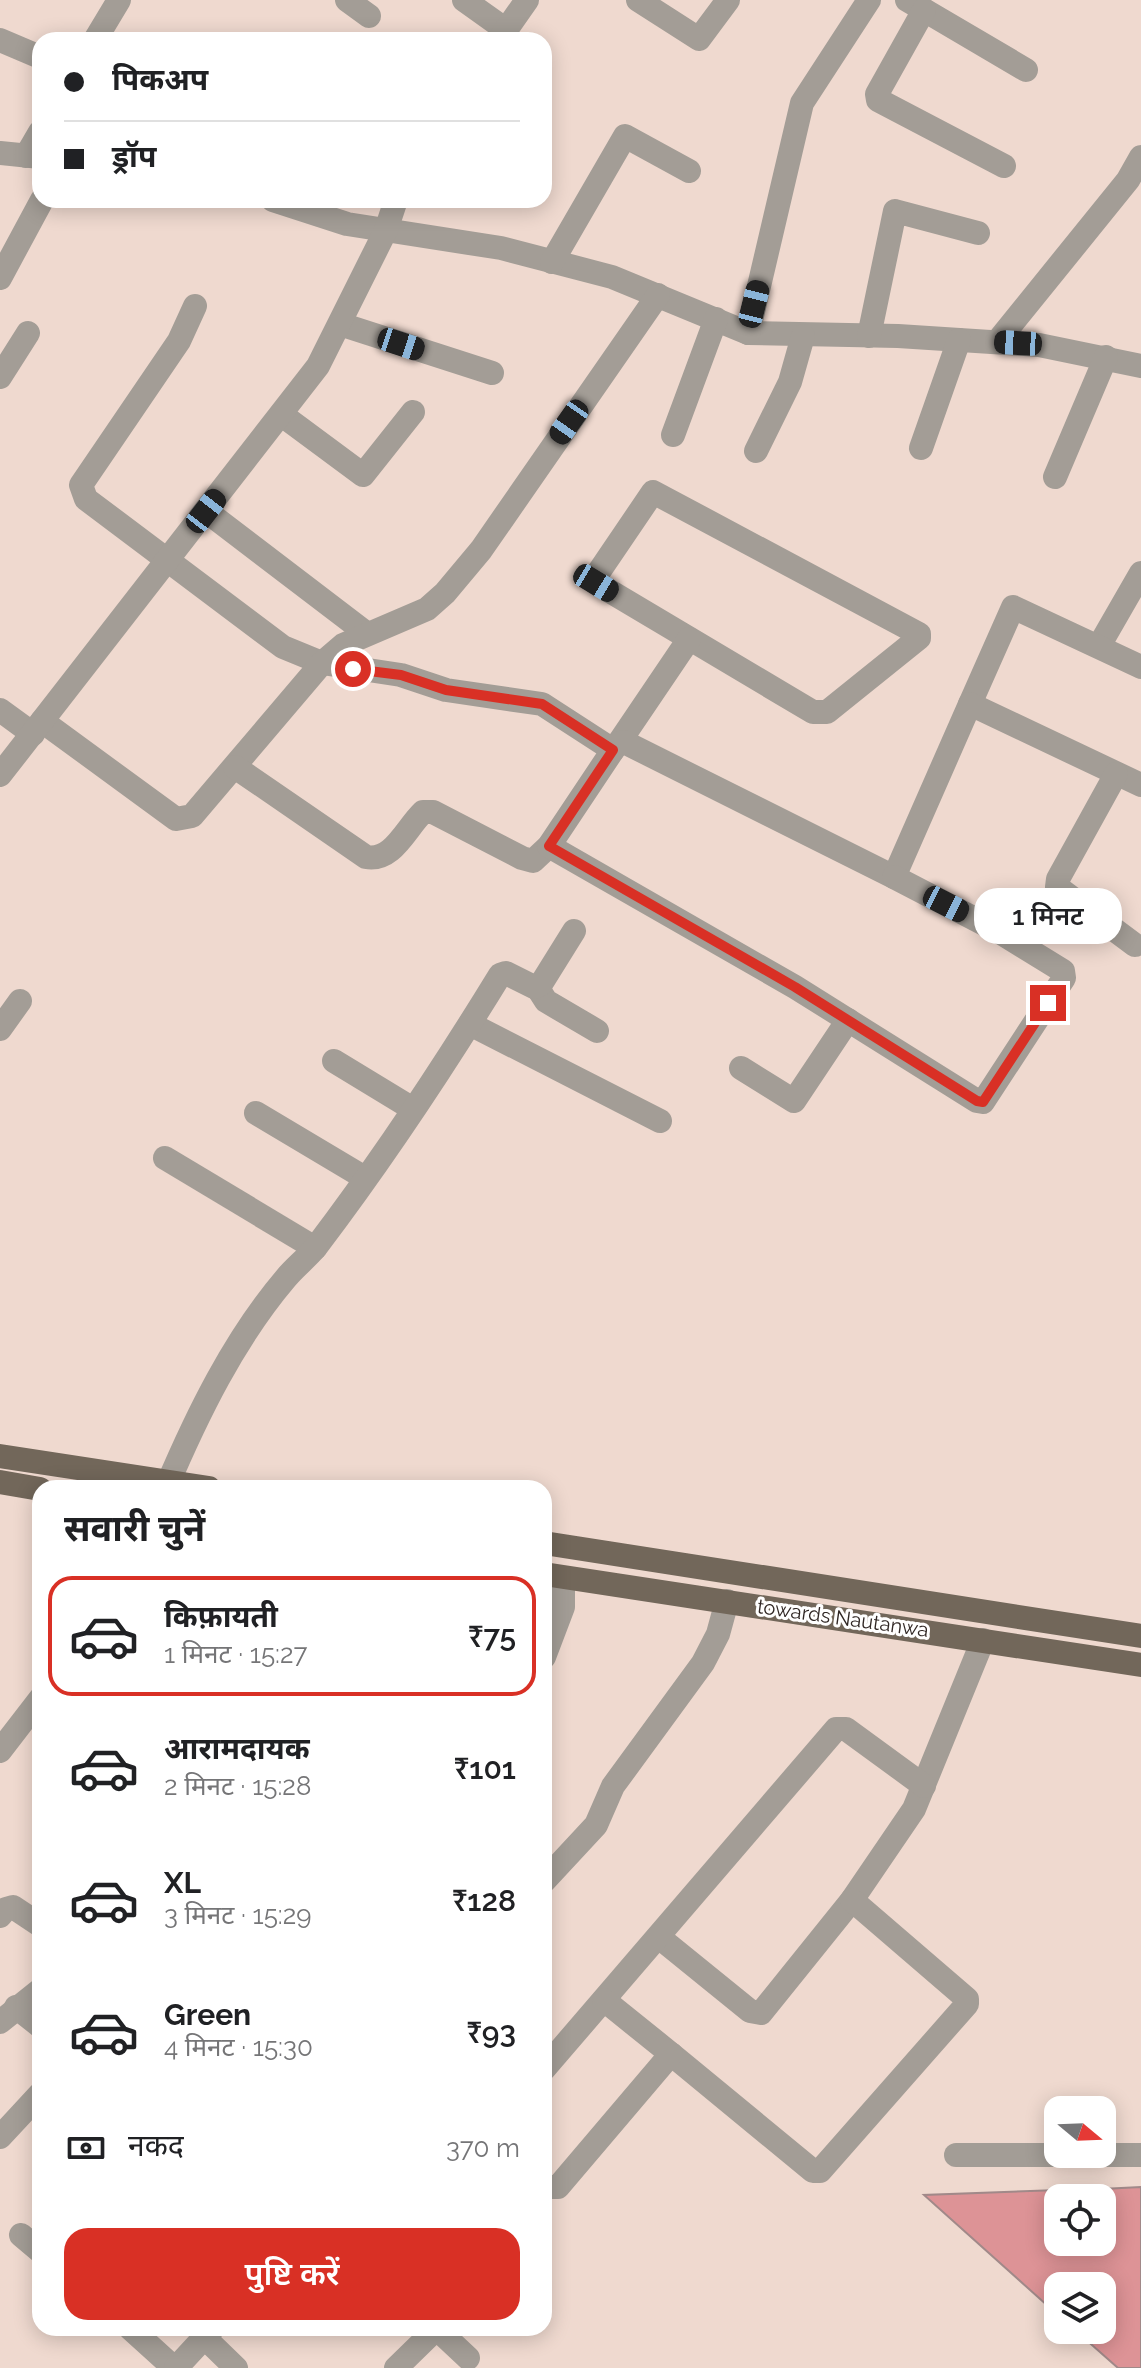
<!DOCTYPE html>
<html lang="hi">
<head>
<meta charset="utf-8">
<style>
  :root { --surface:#fff; --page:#f6f6f6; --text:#202124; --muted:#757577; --line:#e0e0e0; --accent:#d93025 }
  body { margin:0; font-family:Raleway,"Noto Sans Devanagari",sans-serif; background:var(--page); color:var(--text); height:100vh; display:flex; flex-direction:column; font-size:30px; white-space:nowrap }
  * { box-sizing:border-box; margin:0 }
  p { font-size:26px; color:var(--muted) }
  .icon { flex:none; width:44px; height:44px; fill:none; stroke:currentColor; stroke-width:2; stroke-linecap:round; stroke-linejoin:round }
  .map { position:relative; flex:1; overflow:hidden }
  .panel { position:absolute; left:32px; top:1480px; width:520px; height:856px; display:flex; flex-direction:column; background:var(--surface); border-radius:24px; box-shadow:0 4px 20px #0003 }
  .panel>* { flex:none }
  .top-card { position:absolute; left:32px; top:32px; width:520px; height:176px; border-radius:24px; box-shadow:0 4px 20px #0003; display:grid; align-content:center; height:176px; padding:0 32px; background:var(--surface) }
  .needle { width:52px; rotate:109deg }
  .buttons { position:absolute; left:1044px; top:2096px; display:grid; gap:16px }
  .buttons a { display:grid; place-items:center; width:72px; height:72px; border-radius:16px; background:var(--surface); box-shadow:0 4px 20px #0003; font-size:40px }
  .end { position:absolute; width:36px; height:36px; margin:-18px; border:10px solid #d93025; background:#fff; box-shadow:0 0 0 4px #fff }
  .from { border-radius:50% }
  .bubble { position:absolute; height:56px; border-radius:24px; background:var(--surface); box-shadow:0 4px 20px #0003; font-size:26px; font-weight:600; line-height:56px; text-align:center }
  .car { position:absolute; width:24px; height:48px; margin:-24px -12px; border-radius:10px; box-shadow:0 0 6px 2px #0007; background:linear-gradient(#222 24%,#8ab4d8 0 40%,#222 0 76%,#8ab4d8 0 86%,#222 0) }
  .top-card b { display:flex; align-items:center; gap:28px; height:76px; font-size:30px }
  .top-card b+b { border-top:2px solid var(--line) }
  .top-card i { width:20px; height:20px; background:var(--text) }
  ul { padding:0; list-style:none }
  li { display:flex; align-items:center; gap:24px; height:120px; margin:0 16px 12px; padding:0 16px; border:4px solid transparent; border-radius:24px }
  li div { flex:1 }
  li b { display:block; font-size:30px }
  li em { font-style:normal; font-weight:600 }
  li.current { border-color:var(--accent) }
  li>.icon { width:72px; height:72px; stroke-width:1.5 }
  h2 { padding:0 32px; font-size:36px; line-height:96px }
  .pay { display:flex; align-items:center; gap:20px; height:88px; padding:0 32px; font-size:30px }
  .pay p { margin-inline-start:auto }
  .action { display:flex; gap:16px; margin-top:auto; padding:16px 32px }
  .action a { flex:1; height:92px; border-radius:24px; background:var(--accent); color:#fff; font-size:32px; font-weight:600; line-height:92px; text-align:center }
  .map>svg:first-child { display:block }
  .building { fill:#dd9396; stroke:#a18989; stroke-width:2 }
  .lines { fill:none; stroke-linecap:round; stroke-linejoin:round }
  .minor { stroke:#a39d96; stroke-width:24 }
  .major { stroke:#72675a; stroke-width:24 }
  .route { stroke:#d93025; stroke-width:10 }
  .labels { text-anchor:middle; stroke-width:6; stroke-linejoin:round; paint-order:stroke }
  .street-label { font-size:20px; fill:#302724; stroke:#fff }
</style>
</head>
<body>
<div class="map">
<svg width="1141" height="2368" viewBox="0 0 1141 2368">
  <rect width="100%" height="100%" fill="#efd9cf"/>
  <polygon class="building" points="1141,2187 1141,2368 1118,2368 1075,2330 1102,2330 1102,2286 1058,2286 1058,2315 924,2195 1058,2190 1058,2242 1102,2242 1102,2189"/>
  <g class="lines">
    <g class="minor">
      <polyline points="347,0 369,16"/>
      <polyline points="464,0 506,30"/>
      <polyline points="638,0 699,39 728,0"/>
      <polyline points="907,0 1026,70"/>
      <polyline points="924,10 877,94 878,100 1004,166"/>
      <polyline points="0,40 40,57"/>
      <polyline points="95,40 119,0"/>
      <polyline points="499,40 527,0"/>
      <polyline points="0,153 40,157"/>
      <polyline points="26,156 40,132"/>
      <polyline points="273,200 347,224 501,248 612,277 748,333 898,336 1039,345 1141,366"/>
      <polyline points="552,262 625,136 689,171"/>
      <polyline points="0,278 42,200"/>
      <polyline points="195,306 179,341 81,485 86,499 283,647 322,663 401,675 446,690 542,704 613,750"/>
      <polyline points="340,324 492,373"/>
      <polyline points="748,333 802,103 869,0"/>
      <polyline points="869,336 895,211 978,233"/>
      <polyline points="997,342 1128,180 1141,157"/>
      <polyline points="0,377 28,333"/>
      <polyline points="282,415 363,475 413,412"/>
      <polyline points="673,435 716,319"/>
      <polyline points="921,448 959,340"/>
      <polyline points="756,451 790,382 803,336"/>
      <polyline points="1055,477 1106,357"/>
      <polygon points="653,492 919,634 919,638 827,712 813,712 596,583 596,576"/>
      <polyline points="206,511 366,633"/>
      <polyline points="1099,646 1141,573"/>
      <polyline points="970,704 1013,607 1141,667"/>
      <polyline points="0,710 33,734"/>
      <polyline points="42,721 176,819 192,816 322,663 343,645 427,609 445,593 481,550 658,295"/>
      <polyline points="620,741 689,639"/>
      <path d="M235,767L366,857C393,862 406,828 423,812H433L522,858L533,861L549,846L617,744L624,742L894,877L970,704L1141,785"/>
      <polyline points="1116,774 1058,879 1057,887 1135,945"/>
      <polyline points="0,775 318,366 386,230 396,200"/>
      <polyline points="549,846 795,987 977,1101 983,1102 1064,978 1063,971 998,931 894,877"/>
      <polyline points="537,987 546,1001 597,1031"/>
      <polyline points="470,1024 660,1121"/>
      <polyline points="0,1029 20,1001"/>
      <polyline points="334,1061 413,1109"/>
      <polyline points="741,1068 794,1101 848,1020"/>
      <polyline points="256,1113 365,1178"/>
      <polyline points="165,1158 315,1248"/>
      <path d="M166,1488C197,1415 234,1339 286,1278C295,1267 307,1258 316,1247C382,1160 443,1068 500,975L506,973L534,987L541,984L574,931"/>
      <polyline points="544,1657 563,1607 563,1578"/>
      <polyline points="0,1751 40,1699"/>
      <polyline points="544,1881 596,1825 613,1786 703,1663 718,1634 727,1601"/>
      <polyline points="0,1916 6,1909 13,1907 40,1925"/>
      <polyline points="660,1938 750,2011 761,2013 852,1900 914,1809 983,1640"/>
      <polyline points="16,2007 40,2026"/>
      <polyline points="0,2022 40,1990"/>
      <polyline points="671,2054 813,2171 820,2171 967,2004 967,1999 852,1900"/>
      <polyline points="544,2069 836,1729 846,1729 924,1786"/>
      <polyline points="0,2137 40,2094"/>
      <polyline points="956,2155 1141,2155"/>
      <polyline points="544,2187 558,2187 671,2054 604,2000"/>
      <polyline points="21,2235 40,2251"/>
      <polyline points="130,2328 174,2368"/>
      <polyline points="436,2328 468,2358"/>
      <polyline points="204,2337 236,2368"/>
      <polyline points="176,2368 213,2328"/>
      <polyline points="396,2368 437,2328"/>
    </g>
    <g class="major">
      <polyline points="0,1456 209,1488"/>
      <polyline points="0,1482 40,1489"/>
      <polyline points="544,1543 1141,1636"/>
      <polyline points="544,1574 1141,1665"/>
    </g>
  </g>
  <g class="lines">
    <polyline class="route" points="353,669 401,675 446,690 542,704 613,750 549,846 795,987 977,1101 983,1102 1048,1003"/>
  </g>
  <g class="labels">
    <g class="street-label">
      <text transform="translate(843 1618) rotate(8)" y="7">towards Nautanwa</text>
    </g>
  </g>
</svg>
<div class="buttons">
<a><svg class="needle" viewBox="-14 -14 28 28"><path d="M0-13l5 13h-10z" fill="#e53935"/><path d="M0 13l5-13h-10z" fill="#757577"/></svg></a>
<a><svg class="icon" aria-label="locate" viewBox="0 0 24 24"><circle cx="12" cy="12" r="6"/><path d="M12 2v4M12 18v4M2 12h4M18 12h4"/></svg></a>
<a><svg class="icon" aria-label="layers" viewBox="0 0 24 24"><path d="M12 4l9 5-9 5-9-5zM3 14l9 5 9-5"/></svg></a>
</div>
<i class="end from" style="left:353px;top:669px"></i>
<i class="end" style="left:1048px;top:1003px"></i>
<div class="bubble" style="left:974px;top:888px;width:148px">1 मिनट</div>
<i class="car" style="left:754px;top:304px;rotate:14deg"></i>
<i class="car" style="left:1018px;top:343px;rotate:273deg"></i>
<i class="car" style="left:401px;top:344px;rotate:108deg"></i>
<i class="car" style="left:569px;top:422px;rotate:215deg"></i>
<i class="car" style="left:206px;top:511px;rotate:38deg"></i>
<i class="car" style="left:596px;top:583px;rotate:121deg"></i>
<i class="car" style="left:946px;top:904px;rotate:117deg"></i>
<div class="top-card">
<b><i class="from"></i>पिकअप</b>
<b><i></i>ड्रॉप</b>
</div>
<section class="panel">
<h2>सवारी चुनें</h2>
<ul>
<li class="current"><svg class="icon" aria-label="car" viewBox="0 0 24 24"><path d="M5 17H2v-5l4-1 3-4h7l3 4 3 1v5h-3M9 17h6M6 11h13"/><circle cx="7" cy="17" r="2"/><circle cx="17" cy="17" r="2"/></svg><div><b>किफ़ायती</b><p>1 मिनट · 15:27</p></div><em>₹75</em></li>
<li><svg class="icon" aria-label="car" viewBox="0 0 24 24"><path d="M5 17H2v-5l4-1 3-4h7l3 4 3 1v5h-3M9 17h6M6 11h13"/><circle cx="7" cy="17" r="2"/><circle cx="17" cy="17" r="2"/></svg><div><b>आरामदायक</b><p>2 मिनट · 15:28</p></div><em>₹101</em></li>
<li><svg class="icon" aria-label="car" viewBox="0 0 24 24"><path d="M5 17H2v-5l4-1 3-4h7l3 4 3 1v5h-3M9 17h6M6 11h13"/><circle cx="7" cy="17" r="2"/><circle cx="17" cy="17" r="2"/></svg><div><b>XL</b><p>3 मिनट · 15:29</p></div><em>₹128</em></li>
<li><svg class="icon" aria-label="car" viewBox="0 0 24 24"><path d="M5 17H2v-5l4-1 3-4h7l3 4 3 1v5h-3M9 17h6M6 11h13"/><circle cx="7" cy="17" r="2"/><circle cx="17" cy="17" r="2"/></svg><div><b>Green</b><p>4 मिनट · 15:30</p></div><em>₹93</em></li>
</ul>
<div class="pay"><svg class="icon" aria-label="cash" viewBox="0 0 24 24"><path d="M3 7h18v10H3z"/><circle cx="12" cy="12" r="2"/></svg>नकद<p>370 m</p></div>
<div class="action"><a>पुष्टि करें</a></div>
</section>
</div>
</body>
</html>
